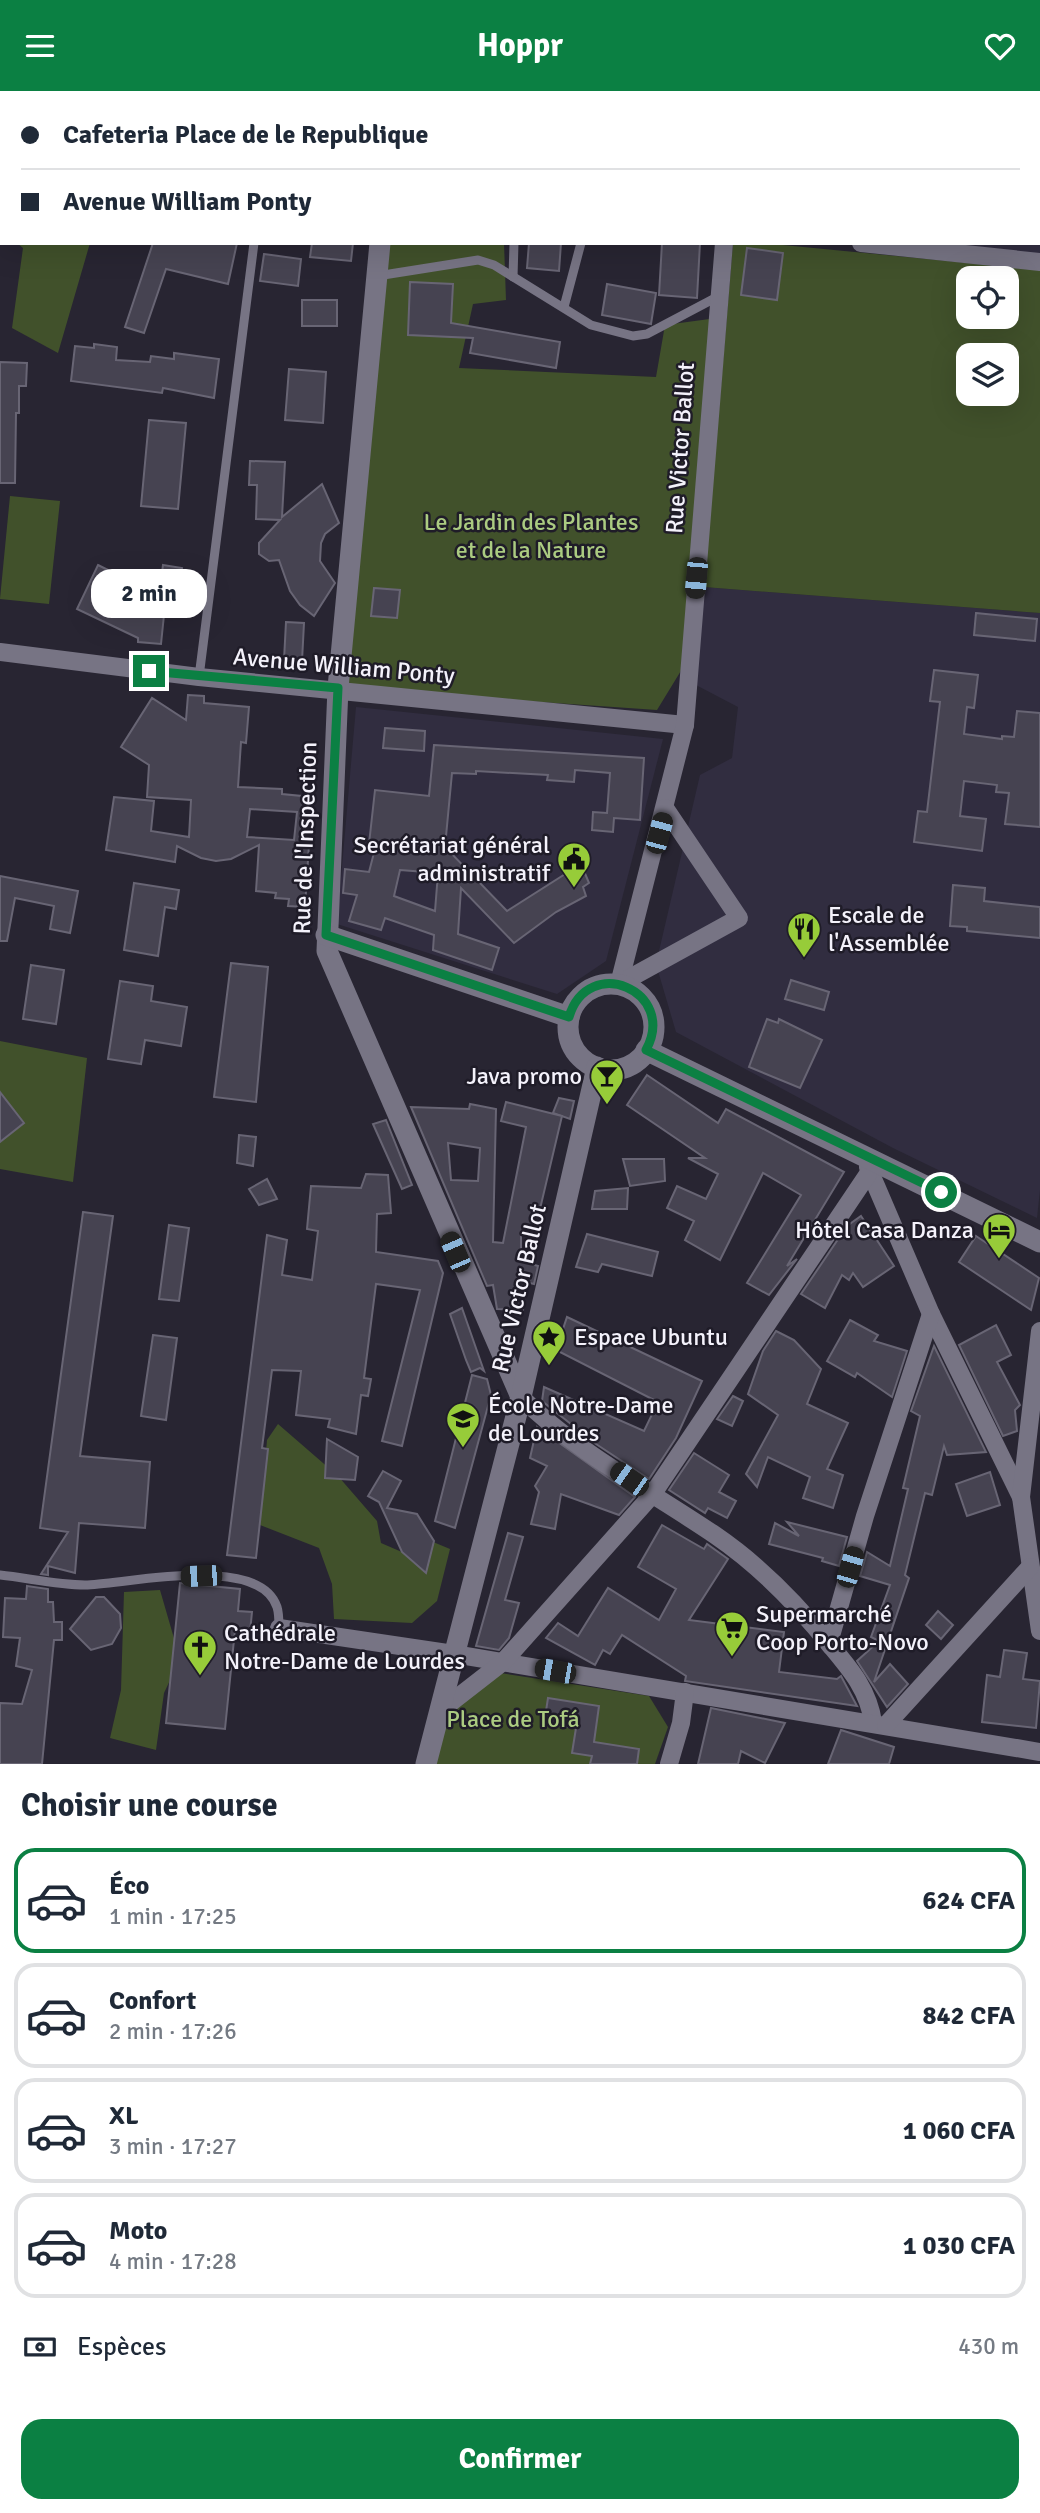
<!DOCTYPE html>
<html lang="fr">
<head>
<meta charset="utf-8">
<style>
  :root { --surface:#fff; --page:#f2f2f3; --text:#1f2937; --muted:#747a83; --line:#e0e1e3; --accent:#0b8043 }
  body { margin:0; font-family:Signika,sans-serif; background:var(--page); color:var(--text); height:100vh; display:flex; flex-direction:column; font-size:26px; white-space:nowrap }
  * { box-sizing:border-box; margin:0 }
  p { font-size:23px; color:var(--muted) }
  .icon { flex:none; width:38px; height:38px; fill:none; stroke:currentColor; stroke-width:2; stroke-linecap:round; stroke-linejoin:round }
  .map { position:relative; height:1673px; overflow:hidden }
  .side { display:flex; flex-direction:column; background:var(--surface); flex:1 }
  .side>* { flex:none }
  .top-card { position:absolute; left:0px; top:0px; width:1041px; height:154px; box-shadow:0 7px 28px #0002; display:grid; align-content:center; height:154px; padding:0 21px; background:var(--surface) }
  .fabs { position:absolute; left:956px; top:175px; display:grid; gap:14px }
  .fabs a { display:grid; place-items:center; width:63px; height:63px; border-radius:14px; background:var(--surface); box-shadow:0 7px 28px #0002; font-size:35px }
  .end { position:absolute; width:32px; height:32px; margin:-16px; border:9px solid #0b8043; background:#fff; box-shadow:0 0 0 4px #fff }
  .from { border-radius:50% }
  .bubble { position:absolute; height:49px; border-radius:21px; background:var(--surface); box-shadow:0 7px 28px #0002; font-size:23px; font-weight:700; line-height:49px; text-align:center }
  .car { position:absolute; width:21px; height:42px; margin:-21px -10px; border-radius:9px; box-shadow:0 0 5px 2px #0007; background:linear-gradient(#222 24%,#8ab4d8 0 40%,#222 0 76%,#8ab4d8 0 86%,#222 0) }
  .top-card b { display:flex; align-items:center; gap:24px; height:66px; font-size:26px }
  .top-card b+b { border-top:2px solid var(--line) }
  .top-card i { width:18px; height:18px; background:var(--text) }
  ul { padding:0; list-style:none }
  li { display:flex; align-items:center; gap:21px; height:105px; margin:0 14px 10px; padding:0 7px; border:4px solid var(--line); border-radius:21px }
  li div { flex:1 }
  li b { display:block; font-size:26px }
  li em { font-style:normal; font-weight:700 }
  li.on { border-color:var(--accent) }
  li>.icon { width:63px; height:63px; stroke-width:1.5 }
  h2 { padding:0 21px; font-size:32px; line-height:84px }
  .pay { display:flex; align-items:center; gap:18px; height:77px; padding:0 21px; font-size:26px }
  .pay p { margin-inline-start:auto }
  .action { display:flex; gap:14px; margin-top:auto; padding:14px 21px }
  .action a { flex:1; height:80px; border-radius:21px; background:var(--accent); color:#fff; font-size:28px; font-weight:700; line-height:80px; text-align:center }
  header { display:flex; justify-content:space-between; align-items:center; height:91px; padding:0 21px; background:var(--accent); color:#fff; font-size:32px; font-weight:700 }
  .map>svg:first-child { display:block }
  .built { fill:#312d40 }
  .green { fill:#41512b; fill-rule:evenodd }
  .building { fill:#464351; stroke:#686574; stroke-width:2; fill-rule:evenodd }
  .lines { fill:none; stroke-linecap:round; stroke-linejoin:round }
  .service { stroke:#777484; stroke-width:9 }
  .minor { stroke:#777484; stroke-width:18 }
  .tertiary { stroke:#777484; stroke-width:21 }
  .secondary { stroke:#777484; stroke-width:21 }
  .route { stroke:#0b8043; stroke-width:9 }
  .labels { text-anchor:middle; stroke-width:5; stroke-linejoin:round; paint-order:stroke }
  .street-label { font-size:24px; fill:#f4f2fb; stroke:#1f1c28 }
  .park-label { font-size:24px; fill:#abcb81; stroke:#1f1c28 }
  .poi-label { font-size:24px; fill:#f4f2fb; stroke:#1f1c28; text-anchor:start }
</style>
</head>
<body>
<header><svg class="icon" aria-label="menu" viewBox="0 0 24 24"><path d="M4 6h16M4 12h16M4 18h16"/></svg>Hoppr<svg class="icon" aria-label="heart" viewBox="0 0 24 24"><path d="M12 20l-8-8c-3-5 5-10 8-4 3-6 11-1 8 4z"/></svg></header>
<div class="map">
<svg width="1040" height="1673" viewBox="0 0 1040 1673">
  <rect width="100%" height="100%" fill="#282532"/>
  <g class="built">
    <polygon points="417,0 1040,0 1040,164 933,152 1040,152 1040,2"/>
    <polygon points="704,496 1040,522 1040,1099 1037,1127 893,1057 676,941 656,873 700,684 732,667 738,616 696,594"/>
    <polygon points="356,616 663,648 606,870 557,903 337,833"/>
  </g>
  <g class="green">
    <polygon points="0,0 266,0 2,2 2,140"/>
    <polygon points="17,152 90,152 58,262 12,237 23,157"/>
    <polygon points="381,152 504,152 506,209 473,213 459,277 656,286 665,234 717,227 690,565 657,619 338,597"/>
    <path d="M733,152H762L1040,179V522L704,496ZM968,187H1006V226H968ZM968,264H1006V303H968Z"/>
    <polygon points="10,405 60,410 49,513 0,508"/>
    <polygon points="0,950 87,967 73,1091 0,1078"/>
    <polygon points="278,1333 338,1385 377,1430 381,1452 418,1468 426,1448 450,1458 437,1510 412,1532 334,1528 332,1493 319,1457 260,1434 267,1349"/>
    <polygon points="160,1499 180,1568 164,1602 156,1659 110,1647 121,1599 124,1501"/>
    <polygon points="500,1582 649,1605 668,1636 655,1673 434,1673 445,1626"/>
  </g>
  <g class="building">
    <polygon points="153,152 237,152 228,193 166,178 144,242 125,236"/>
    <polygon points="312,152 353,152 351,170 310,166"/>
    <polygon points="529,152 561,152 559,180 527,177"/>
    <polygon points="662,152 700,152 697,207 659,204"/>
    <polygon points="747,157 783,162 777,209 741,204"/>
    <polygon points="264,163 301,168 298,195 260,190"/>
    <polygon points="410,191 453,193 451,232 560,251 556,277 470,262 473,247 408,244"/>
    <polygon points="607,193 656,202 651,233 602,224"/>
    <rect x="302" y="209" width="35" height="26"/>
    <polygon points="94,253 117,256 116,269 150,271 151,265 174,268 174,262 219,268 214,307 163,297 162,302 71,290 75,255 94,257"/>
    <polygon points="0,271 27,272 26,295 19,295 19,322 16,322 15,392 0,392"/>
    <polygon points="289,278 326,281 323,332 285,329"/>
    <polygon points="149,329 186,332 178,418 141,415"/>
    <polygon points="250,370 285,371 282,426 322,393 339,432 325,443 321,452 320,470 335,492 314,525 300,514 290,500 279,469 269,470 259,463 259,452 280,429 256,428 257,394 249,394"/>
    <polygon points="98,474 120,485 130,521 164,524 161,553 138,551 138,547 77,518"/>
    <polygon points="163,474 182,477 176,521 157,519"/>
    <polygon points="374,497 400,499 397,527 371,525"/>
    <polygon points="976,522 1037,528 1035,550 974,544"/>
    <polygon points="286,531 304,532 302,570 284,569"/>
    <polygon points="934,579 978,584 974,617 967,616 964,643 1002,648 1002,645 1014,646 1017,620 1040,622 1040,736 1005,733 1009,702 996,701 997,694 964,690 960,725 986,728 982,760 914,751 918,720 927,721 940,611 930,610"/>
    <path d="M188,604L204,605V612L249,616L246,652L241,651L238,696L282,698V703L312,706L305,816L288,815L289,808L275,807L276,802L256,800L259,754L231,768L216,770L201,767L177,755L175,771L106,759L114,706L154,710L151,740L189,746L191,709L147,706L149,674L121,656L152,607L186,629ZM250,718L297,721L294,749L247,746Z"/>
    <polygon points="385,637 425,640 424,660 383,657"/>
    <path d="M434,654L644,667L640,729L614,727L613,741L592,739L593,721L607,722L610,682L575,679L574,691L547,689L548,684L476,680V683L452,682L445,756L507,820L581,773L589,792L583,796L586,805L556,821L514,852L461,797L458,843L499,857L492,879L433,859L434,844L385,827L381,839L349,830L357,804L343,802L345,778L369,781L376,754L369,753L375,699L429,705ZM400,779L438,782L435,820L394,805Z"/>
    <polygon points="0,785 78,800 70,842 50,838 54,815 15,807 7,850 0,850"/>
    <polygon points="134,792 179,799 176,818 165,816 158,865 124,859"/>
    <polygon points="953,794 985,797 984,810 1040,816 1040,847 967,840 967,836 950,835"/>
    <polygon points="231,872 268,876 256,1011 214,1006"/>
    <polygon points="31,874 64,879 56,933 23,928"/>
    <polygon points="791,889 829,901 824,919 785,908"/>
    <polygon points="120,890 153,895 151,910 187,916 181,955 145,949 141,973 108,968"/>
    <polygon points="767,928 778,932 779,928 822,949 800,997 749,976"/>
    <polygon points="647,984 718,1032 726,1018 844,1081 787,1175 797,1168 769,1204 747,1192 801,1104 763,1082 720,1169 685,1149 694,1130 667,1117 677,1095 706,1108 718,1083 688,1067 705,1067 627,1014"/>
    <polygon points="0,1001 24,1032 0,1051"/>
    <polygon points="559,1007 574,1010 570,1028 553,1022"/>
    <path d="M506,1011L562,1025L540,1118H534L540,1121L537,1141L521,1140V1170L538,1175L534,1193L526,1191L523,1219L497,1218L493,1194L487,1195L411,1016L469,1018L470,1013L496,1018L493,1151L503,1152L526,1036L501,1030ZM448,1052L480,1057L478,1090L451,1089Z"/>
    <polygon points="386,1029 412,1094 402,1098 373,1033"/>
    <polygon points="239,1044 256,1046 253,1075 237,1072"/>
    <polygon points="623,1068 664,1068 665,1090 630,1095"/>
    <polygon points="366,1083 388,1084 391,1122 377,1123 376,1161 438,1170 443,1182 402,1355 382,1350 420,1199 376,1193 364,1287 371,1288 368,1305 361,1304 356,1343 328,1336 330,1328 296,1324 301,1280 272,1279 262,1357 268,1358 256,1467 227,1464 267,1144 287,1149 282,1184 312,1189 318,1140 307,1138 311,1095 361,1097"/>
    <polygon points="267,1088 277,1108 259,1114 249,1098"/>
    <polygon points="628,1097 627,1118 592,1118 595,1100"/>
    <polygon points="83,1121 113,1125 80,1365 150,1371 145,1437 79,1432 75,1482 48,1475 48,1484 41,1483 68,1441 40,1437"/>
    <polygon points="861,1125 894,1175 863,1196 853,1182 849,1189 842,1184 825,1217 801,1203 847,1135"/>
    <polygon points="169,1134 189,1137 179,1210 159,1208"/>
    <polygon points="587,1143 658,1161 652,1185 602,1173 598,1181 576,1176"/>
    <polygon points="976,1145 1039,1187 1031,1219 959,1171"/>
    <polygon points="462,1217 477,1260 484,1280 480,1277 471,1281 466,1269 450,1223"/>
    <polygon points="567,1226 702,1290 676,1347 649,1388 596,1353 542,1310 544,1296 644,1340 658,1311 556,1259"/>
    <polygon points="850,1229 878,1244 874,1250 907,1260 892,1306 857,1282 855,1286 827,1270"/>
    <polygon points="996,1234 1011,1264 997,1271 1020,1314 1015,1319 1017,1340 1003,1345 959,1254"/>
    <polygon points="776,1240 794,1249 821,1278 807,1313 848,1332 827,1378 843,1384 833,1417 803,1407 810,1386 768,1366 757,1396 746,1383 778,1324 748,1303 763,1260"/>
    <polygon points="153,1244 177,1247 166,1329 141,1325"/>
    <polygon points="934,1255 986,1361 947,1364 944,1355 932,1404 925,1402 905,1484 909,1487 874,1591 890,1573 908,1593 887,1616 857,1570 879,1550 871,1546 890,1494 860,1485 867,1461 890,1475 908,1398 903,1397 920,1325 911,1320"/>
    <polygon points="472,1284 487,1288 491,1304 455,1437 435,1430"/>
    <polygon points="733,1305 743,1310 732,1335 717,1328"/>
    <polygon points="537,1336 635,1406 619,1424 561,1403 555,1438 531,1433 539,1401 535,1395 547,1375 530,1367"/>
    <polygon points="327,1348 358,1366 355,1389 325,1387"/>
    <polygon points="694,1362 729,1384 719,1401 736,1410 727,1427 708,1417 705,1422 669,1399"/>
    <polygon points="383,1380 401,1390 387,1417 417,1423 434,1450 426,1482 402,1461 379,1411 368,1405"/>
    <polygon points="990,1381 1000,1414 967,1425 956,1393"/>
    <polygon points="787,1431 847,1446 839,1475 822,1470 823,1467 769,1453 775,1432 799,1445"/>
    <polygon points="662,1434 704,1458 707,1453 728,1468 689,1529 784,1541 779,1581 837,1588 841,1585 857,1615 685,1590 686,1585 622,1544 610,1563 603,1559 595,1574 546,1547 558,1532 578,1545 608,1497 659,1529 676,1498 638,1476"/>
    <polygon points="508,1442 523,1446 505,1509 519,1512 509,1547 499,1559 476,1555"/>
    <polygon points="180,1492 240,1498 238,1520 252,1521 250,1541 235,1539 225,1638 166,1632"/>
    <polygon points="27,1495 48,1498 48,1511 53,1511 54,1531 62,1531 62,1549 54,1549 42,1673 0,1673 0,1612 22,1613 32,1579 16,1575 20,1547 3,1546 5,1507 26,1508"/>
    <polygon points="96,1506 104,1506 120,1523 121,1537 112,1553 91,1559 70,1538"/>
    <polygon points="938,1520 953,1534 941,1548 926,1534"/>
    <polygon points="1004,1559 1027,1562 1023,1588 1040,1590 1036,1637 982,1631 987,1584 1000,1586"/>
    <polygon points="548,1607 599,1615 594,1651 639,1658 637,1673 590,1673 592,1665 572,1662 576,1637 544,1633"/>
    <polygon points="711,1617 785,1632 765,1672 741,1660 738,1673 698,1673"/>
    <polygon points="841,1639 894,1656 889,1673 828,1673"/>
  </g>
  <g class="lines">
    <g class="service">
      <polyline points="575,0 583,2"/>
      <polyline points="291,2 291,0"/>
      <polyline points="600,2 601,0"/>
      <polyline points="932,2 932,0"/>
      <polyline points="377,185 478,169 494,174 591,234 633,245 647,243 719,205"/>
      <polyline points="513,186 514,152"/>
      <polyline points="564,216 581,152"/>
      <polyline points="199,586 254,152"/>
      <path d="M0,1484C28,1487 57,1494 85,1494C127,1493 259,1462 277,1516C279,1522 279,1531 279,1537"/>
    </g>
    <g class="minor">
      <polyline points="861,152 1040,171"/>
      <polyline points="0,561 199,586 685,634"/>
      <polyline points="619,893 685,634 724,152"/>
      <polyline points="619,893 739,827 665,717"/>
      <polyline points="868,1076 931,1223 1021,1406"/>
      <polyline points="1040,1240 1021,1406 1040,1540"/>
      <path d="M521,1306C576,1361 650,1400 715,1444C759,1474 797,1513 830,1554C850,1578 868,1598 873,1631"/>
      <polyline points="279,1537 454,1563 1040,1661"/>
      <polyline points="829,1552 865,1425 931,1223"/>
      <polyline points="440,1620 503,1571 652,1404 868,1083"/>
      <polyline points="886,1634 1030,1476"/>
      <polyline points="669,1673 681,1632 685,1601"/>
    </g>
    <g class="tertiary">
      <polyline points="398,2 399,0"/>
      <polyline points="380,152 338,597 327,860 521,1306"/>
      <polyline points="326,844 569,926"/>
    </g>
    <g class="secondary">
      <circle cx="611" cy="936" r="43"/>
      <polyline points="646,959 1040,1151"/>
      <polyline points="426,1673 521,1306 597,976"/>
    </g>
  </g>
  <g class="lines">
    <path class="route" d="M149,580L338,597L326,844L569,926C588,862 678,900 646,959L941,1101"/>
  </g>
  <defs>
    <g id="civic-pin" transform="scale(1.75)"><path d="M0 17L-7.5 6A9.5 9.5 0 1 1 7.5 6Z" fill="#97cc39" stroke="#1f1c28"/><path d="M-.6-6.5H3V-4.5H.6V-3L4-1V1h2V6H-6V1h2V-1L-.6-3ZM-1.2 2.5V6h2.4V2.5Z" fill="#111"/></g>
    <g id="restaurant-pin" transform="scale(1.75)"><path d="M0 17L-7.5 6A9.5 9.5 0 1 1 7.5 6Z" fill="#97cc39" stroke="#1f1c28"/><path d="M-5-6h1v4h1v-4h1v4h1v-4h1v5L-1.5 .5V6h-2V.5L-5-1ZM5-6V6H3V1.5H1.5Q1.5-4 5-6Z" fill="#111"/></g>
    <g id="bar-pin" transform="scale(1.75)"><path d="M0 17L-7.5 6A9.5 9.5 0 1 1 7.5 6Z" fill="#97cc39" stroke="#1f1c28"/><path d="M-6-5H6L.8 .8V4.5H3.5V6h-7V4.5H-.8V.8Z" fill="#111"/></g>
    <g id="hotel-pin" transform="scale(1.75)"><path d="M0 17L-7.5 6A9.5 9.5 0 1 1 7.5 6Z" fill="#97cc39" stroke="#1f1c28"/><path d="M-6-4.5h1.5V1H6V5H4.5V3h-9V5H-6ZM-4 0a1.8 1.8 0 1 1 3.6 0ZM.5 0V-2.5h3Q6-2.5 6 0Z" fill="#111"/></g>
    <g id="sight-pin" transform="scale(1.75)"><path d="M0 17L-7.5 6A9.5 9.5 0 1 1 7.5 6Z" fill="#97cc39" stroke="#1f1c28"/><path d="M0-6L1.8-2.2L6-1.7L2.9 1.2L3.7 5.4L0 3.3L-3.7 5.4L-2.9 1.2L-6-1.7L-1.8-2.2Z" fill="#111"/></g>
    <g id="school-pin" transform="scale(1.75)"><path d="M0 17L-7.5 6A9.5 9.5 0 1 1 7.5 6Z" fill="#97cc39" stroke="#1f1c28"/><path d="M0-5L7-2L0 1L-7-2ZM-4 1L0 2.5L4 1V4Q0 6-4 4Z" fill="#111"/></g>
    <g id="supermarket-pin" transform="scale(1.75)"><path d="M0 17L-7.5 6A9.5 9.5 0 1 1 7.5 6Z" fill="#97cc39" stroke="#1f1c28"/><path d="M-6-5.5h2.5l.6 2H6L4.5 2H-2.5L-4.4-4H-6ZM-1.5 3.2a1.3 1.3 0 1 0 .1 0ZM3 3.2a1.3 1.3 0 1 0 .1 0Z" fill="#111"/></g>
    <g id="church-pin" transform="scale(1.75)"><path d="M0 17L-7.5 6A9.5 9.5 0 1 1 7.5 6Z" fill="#97cc39" stroke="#1f1c28"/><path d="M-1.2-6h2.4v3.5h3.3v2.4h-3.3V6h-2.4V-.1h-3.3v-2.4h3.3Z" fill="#111"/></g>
  </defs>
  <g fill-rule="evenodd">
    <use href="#civic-pin" x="574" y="768"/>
    <use href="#restaurant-pin" x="804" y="838"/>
    <use href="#bar-pin" x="607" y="985"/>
    <use href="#hotel-pin" x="999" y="1139"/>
    <use href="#sight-pin" x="549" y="1246"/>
    <use href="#school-pin" x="463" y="1328"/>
    <use href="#supermarket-pin" x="732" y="1537"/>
    <use href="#church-pin" x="200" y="1556"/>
  </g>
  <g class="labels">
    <g class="street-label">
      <text transform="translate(680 357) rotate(-86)" y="8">Rue Victor Ballot</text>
      <text transform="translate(344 575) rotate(5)" y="8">Avenue William Ponty</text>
      <text transform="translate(305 747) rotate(-88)" y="8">Rue de l'Inspection</text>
      <text transform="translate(519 1197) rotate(-77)" y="8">Rue Victor Ballot</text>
    </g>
    <g class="park-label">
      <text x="531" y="439">Le Jardin des Plantes<tspan x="531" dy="28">et de la Nature</tspan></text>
      <text x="513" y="1636">Place de Tofá</text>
    </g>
    <g class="poi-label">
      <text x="550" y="762" text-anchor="end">Secrétariat général<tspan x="550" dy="28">administratif</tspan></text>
      <text x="828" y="832">Escale de<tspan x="828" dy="28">l'Assemblée</tspan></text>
      <text x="582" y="993" text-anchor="end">Java promo</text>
      <text x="974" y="1147" text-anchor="end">Hôtel Casa Danza</text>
      <text x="574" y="1254">Espace Ubuntu</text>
      <text x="488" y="1322">École Notre-Dame<tspan x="488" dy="28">de Lourdes</tspan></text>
      <text x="756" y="1531">Supermarché<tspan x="756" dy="28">Coop Porto-Novo</tspan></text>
      <text x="224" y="1550">Cathédrale<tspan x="224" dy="28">Notre-Dame de Lourdes</tspan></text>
    </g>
  </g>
</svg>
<div class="fabs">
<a><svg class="icon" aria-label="locate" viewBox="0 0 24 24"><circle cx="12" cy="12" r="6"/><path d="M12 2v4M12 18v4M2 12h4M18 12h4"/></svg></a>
<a><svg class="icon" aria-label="layers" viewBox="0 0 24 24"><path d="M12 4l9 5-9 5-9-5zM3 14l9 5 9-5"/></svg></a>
</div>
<i class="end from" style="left:941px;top:1101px"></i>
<i class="end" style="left:149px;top:580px"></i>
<div class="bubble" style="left:91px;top:478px;width:116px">2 min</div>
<i class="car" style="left:696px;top:487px;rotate:185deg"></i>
<i class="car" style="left:659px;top:742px;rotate:15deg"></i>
<i class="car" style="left:455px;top:1161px;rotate:337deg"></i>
<i class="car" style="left:629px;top:1388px;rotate:305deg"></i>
<i class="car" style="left:850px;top:1476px;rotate:16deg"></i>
<i class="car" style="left:201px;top:1485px;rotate:268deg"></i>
<i class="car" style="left:555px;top:1580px;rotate:280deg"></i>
<div class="top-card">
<b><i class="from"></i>Cafeteria Place de le Republique</b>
<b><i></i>Avenue William Ponty</b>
</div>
</div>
<section class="side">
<h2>Choisir une course</h2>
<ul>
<li class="on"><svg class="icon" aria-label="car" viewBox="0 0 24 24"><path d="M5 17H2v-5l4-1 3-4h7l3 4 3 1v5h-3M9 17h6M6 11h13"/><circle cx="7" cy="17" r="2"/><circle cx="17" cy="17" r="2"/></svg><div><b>Éco</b><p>1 min · 17:25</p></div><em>624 CFA</em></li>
<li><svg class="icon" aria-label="car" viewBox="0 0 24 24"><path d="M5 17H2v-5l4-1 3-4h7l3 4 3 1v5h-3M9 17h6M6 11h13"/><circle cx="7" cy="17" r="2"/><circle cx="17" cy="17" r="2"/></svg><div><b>Confort</b><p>2 min · 17:26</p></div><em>842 CFA</em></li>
<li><svg class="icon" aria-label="car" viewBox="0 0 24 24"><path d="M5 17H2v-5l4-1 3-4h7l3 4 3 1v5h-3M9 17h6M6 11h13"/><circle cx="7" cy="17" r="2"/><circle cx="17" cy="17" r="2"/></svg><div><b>XL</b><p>3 min · 17:27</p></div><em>1 060 CFA</em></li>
<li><svg class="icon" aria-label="car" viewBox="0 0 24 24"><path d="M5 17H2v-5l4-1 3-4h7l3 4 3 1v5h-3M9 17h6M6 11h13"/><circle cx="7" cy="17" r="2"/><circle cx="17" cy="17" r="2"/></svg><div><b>Moto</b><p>4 min · 17:28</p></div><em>1 030 CFA</em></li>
</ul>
<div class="pay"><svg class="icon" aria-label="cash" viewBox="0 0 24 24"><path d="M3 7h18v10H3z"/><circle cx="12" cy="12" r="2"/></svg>Espèces<p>430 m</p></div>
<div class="action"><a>Confirmer</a></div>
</section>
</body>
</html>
